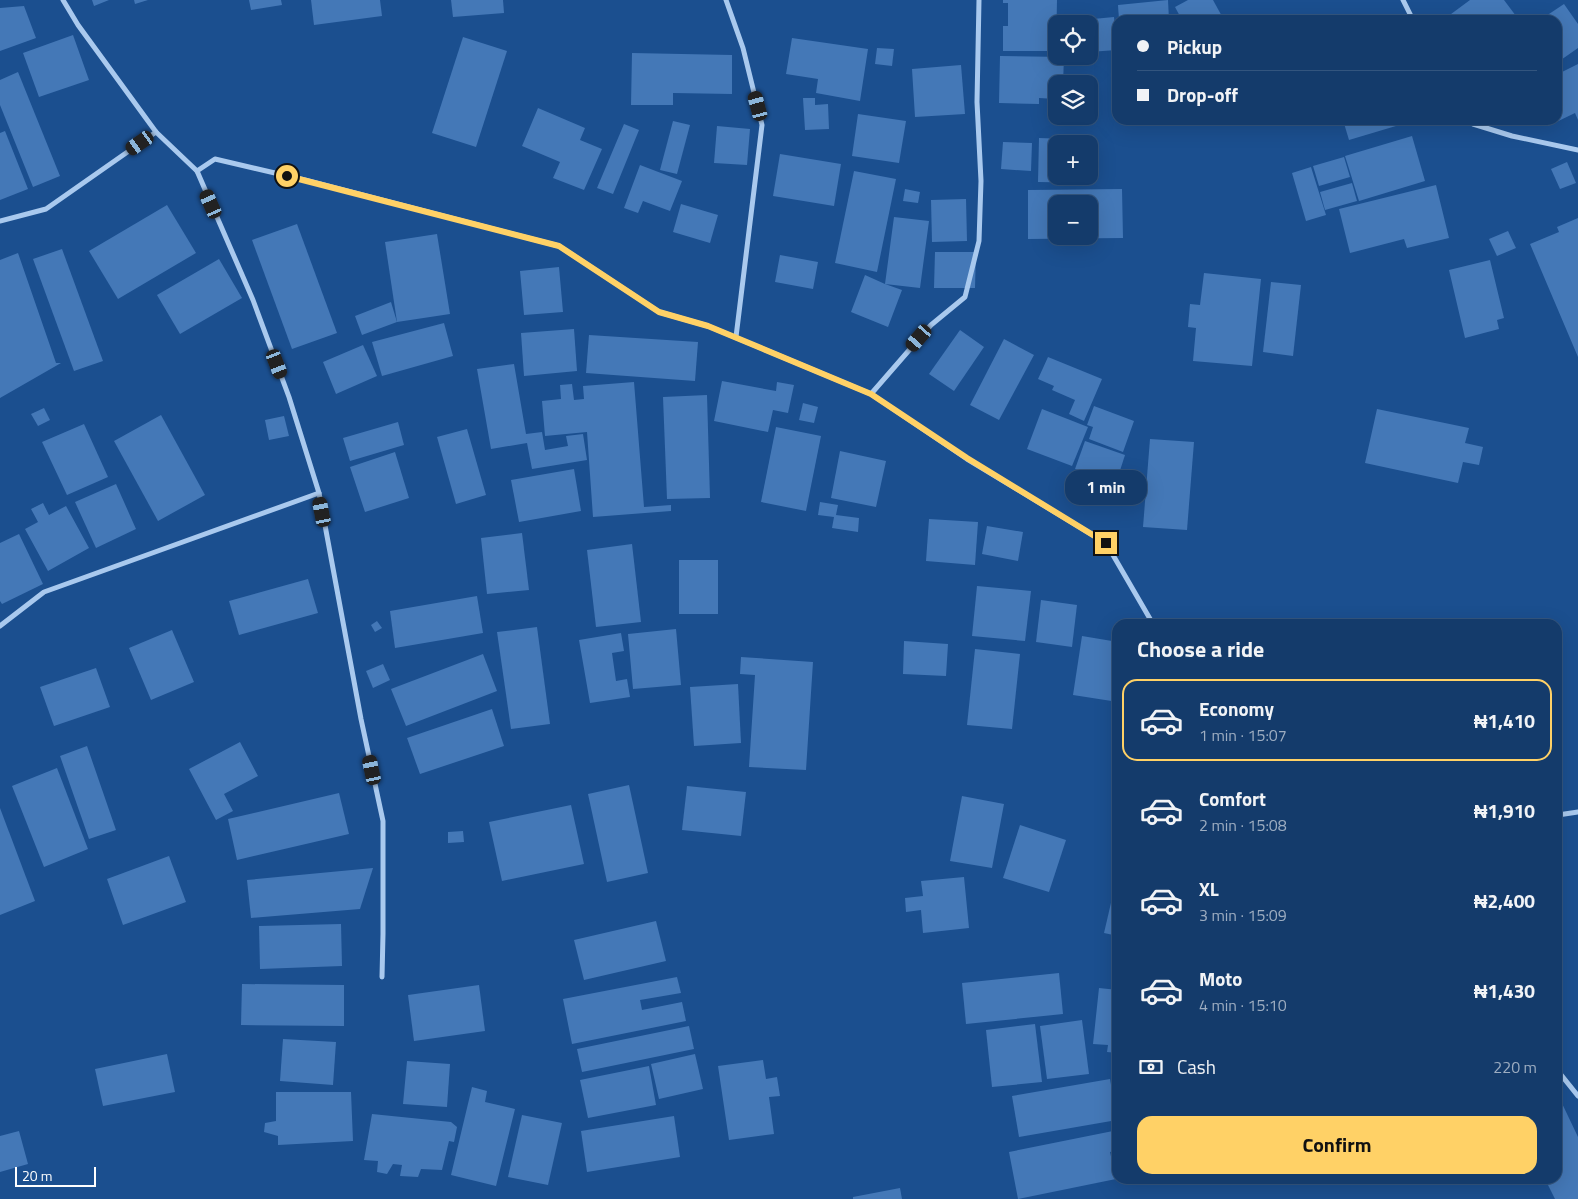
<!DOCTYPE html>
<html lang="en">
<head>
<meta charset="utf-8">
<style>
  :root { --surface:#143b6b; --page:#1d4271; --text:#f1f3f6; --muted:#9dadc1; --line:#33557e; --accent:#ffd166 }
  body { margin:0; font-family:"Titillium Web",sans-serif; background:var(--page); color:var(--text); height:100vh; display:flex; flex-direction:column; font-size:19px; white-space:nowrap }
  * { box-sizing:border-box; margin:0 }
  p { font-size:16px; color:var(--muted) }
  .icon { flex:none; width:28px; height:28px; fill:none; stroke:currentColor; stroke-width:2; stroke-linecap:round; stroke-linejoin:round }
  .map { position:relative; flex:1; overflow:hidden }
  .side { position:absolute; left:1112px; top:619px; width:450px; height:565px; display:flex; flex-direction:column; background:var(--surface); border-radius:15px; box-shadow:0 5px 20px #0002,0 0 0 1px var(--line) }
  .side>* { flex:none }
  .guide { position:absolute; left:1112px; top:15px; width:450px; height:110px; border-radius:15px; box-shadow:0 5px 20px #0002,0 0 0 1px var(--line); display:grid; align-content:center; height:110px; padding:0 25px; background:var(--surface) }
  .buttons { position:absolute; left:1048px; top:15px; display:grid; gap:10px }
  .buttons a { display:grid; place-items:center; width:50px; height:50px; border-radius:10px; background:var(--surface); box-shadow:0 5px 20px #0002,0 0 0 1px var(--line); font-size:25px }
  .scale { position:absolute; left:15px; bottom:12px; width:81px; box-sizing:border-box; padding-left:5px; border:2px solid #fff; border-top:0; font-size:14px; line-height:18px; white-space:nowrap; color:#fff; -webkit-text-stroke:4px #1b4f8f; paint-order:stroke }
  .end { position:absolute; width:22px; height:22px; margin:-11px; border:6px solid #ffd166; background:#111; box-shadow:0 0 0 2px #111 }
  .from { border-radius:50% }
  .bubble { position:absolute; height:35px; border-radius:15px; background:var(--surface); box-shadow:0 5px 20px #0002,0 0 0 1px var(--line); font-size:16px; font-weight:700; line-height:35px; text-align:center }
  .car { position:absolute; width:15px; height:30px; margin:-15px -8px; border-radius:6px; box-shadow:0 0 4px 1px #0007; background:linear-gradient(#222 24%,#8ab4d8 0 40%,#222 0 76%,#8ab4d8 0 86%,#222 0) }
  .guide b { display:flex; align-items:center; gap:18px; height:48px; font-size:19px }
  .guide b+b { border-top:1px solid var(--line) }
  .guide i { width:12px; height:12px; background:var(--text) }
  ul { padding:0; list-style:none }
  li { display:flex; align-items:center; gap:15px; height:82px; margin:0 10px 8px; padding:0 15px; border:2px solid transparent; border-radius:15px }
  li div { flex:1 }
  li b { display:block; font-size:19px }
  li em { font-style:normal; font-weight:700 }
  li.active { border-color:var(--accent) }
  li>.icon { width:45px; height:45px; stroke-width:1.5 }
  h2 { padding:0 25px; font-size:22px; line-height:60px }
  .pay { display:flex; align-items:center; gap:12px; height:55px; padding:0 25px; font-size:19px }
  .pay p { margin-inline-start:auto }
  .action { display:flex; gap:10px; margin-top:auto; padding:10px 25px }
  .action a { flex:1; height:58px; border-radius:15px; background:var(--accent); color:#111; font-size:20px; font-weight:700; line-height:58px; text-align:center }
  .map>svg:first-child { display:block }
  .building { fill:#4478b7; fill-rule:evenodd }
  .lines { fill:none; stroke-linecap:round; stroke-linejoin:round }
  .minor { stroke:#a9c9ee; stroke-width:5 }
  .route { stroke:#ffd166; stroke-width:6 }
</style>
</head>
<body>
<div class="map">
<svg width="1578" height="1199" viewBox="0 0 1578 1199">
  <rect width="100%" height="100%" fill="#1b4f8f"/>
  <g class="building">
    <polygon points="92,0 109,0 94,6"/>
    <polygon points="134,0 148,0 135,4"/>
    <polygon points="249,0 281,0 282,5 251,10"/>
    <polygon points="311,0 380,0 382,16 314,25"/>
    <polygon points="451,0 503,0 504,13 453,17"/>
    <polygon points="1003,0 1057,0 1056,51 1003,51 1003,26 1008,26 1008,3 1003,3"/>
    <polygon points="1168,0 1169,20 1119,20 1118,5"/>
    <polygon points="1188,0 1213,0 1224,20 1182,20 1175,7"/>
    <polygon points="1470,0 1504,0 1519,20 1443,20"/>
    <polygon points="1564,4 1578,24 1578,48 1558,62 1558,20 1540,20"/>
    <polygon points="24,6 36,38 0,51 0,8"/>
    <polygon points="1114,17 1117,50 1089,52 1089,24 1073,24 1072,21"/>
    <polygon points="73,35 89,80 39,97 23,53"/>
    <polygon points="463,37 507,51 476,147 432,133"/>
    <polygon points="792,38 868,49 860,101 816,93 818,79 786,74"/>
    <polygon points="877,48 894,49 892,66 875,64"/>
    <polygon points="632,53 732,55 732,94 673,93 673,105 631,105"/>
    <polygon points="1000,56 1064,57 1063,84 1056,84 1056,99 1039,98 1039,104 999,103"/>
    <polygon points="1578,64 1578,120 1575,113 1548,126 1545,120 1558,120 1558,74"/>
    <polygon points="961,65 965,114 915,117 912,69"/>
    <polygon points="18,72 60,176 33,187 0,105 0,80"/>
    <polygon points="803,98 815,98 815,105 828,104 829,129 805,130"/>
    <polygon points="538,108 585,128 580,140 602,149 584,190 553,178 560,162 522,146"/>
    <polygon points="858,114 906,121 899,163 852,156"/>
    <polygon points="1343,120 1405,120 1406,123 1349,140"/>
    <polygon points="673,121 690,125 677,174 660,170"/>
    <polygon points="624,124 639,130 613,194 597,188"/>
    <polygon points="717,126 750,129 747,165 714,163"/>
    <polygon points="5,131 28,189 0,200 0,133"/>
    <polygon points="1412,136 1425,181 1359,201 1345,156"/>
    <path d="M1039,138L1095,140L1094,183L1038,182ZM1056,144H1089V176H1056Z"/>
    <polygon points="1003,142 1032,143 1031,171 1001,169"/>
    <polygon points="780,154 841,164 834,206 773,196"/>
    <polygon points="1344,157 1350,177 1319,186 1313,166"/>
    <polygon points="1567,162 1576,183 1560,189 1551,169"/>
    <polygon points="640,165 682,181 670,211 643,201 638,213 624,208"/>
    <polygon points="1311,167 1326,215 1306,221 1292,173"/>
    <polygon points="854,171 896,179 877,272 835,263"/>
    <polygon points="1352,183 1357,201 1325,210 1320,192"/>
    <polygon points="1436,185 1449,238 1407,248 1404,239 1350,253 1339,209"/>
    <polygon points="905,189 920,192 918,203 903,201"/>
    <path d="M1122,189L1123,238L1028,239V190ZM1056,204H1089V236H1056Z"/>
    <polygon points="966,199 967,241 932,242 931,200"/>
    <polygon points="681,204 718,215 710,243 673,232"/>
    <polygon points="167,205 196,253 118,299 89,251"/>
    <polygon points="894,217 929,221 920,288 885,284 902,290 888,327 851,312 865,275 885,284"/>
    <polygon points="1578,218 1578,357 1530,244 1559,232 1557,227"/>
    <polygon points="297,224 337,333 292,349 252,240"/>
    <polygon points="1508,231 1516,248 1497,256 1489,239"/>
    <polygon points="437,234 450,314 397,322 385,242"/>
    <polygon points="62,249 103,361 74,371 33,259"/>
    <polygon points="935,252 976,252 975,288 934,288"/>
    <polygon points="18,253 56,363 61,363 0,398 0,260"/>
    <polygon points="780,255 818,262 813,289 775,282"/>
    <polygon points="219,259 242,298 180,334 157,295"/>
    <polygon points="1490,260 1504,318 1497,320 1499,329 1465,338 1449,270"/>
    <polygon points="559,267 563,312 524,315 520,271"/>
    <polygon points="1204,273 1261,279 1252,366 1193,361 1196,328 1188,327 1190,304 1200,305"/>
    <polygon points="1271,282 1301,285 1293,356 1263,352"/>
    <polygon points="391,302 397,322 362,335 355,316"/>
    <polygon points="444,323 453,356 382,376 372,342"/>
    <polygon points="574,329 577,371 524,376 521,333"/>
    <polygon points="960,330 984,347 954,391 929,374"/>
    <polygon points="589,335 698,342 695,381 586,373"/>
    <polygon points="1004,339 1034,355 999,420 970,405"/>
    <polygon points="363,345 377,376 336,394 323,362"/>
    <polygon points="1048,357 1102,379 1084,421 1069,414 1075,400 1052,390 1054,386 1038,379"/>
    <polygon points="514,364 526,434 542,432 545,450 568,446 566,436 583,434 587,460 532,469 527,443 491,449 477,369"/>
    <polygon points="722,381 776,391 777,382 794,385 788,413 773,410 768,432 714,421"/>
    <polygon points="634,382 644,507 671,505 671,511 593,517 587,432 545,436 542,401 561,399 560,385 572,384 574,400 584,399 583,386"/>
    <polygon points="707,395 710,498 667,499 663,397"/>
    <polygon points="803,403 818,407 814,423 799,420"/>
    <polygon points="1094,406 1134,421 1123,452 1089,439 1093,427 1087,425"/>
    <polygon points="44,408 50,420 38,426 31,414"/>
    <polygon points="1042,409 1088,427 1072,466 1027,449"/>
    <polygon points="1377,409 1469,428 1465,443 1483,447 1479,465 1463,462 1458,483 1365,463"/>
    <polygon points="161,415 205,495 158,521 114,441"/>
    <polygon points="284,416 289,436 269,440 265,420"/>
    <polygon points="398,422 404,445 350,461 343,438"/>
    <polygon points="84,424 108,477 67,495 42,442"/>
    <polygon points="776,427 821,436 806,511 761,502"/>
    <polygon points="467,429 486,495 456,504 437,437"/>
    <polygon points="1150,439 1194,442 1187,530 1143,527"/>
    <polygon points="1085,441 1125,455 1116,483 1075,469"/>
    <polygon points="840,451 886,461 876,507 831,498"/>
    <polygon points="395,452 409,498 365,512 350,467"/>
    <polygon points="574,469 581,511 519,522 511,480"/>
    <polygon points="116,484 136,529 96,548 75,502"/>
    <polygon points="820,502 838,505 836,515 859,518 858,532 832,528 834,517 818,515"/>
    <polygon points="43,503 49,515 66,506 89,548 48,571 25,529 38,522 31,509"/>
    <polygon points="929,519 978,522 975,565 926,561"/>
    <polygon points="987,526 1023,532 1018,561 982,554"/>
    <polygon points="522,533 529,590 487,594 481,538"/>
    <polygon points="19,534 43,584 2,604 0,601 0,543"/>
    <polygon points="632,544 641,622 596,627 587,550"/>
    <rect x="679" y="560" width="39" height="54"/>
    <polygon points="308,579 318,613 239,635 229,601"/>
    <polygon points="977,586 1031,591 1025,641 972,636"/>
    <polygon points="477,596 483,633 395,648 390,611"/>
    <polygon points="1041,600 1077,605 1072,647 1036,642"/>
    <polygon points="377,621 382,628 375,632 371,625"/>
    <polygon points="537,627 550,724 511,729 497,632"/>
    <polygon points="676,629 681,685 633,689 628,634"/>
    <polygon points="172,630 194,682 151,700 129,648"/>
    <polygon points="621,633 624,651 612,653 616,681 627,679 630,697 590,703 579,640"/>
    <polygon points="1082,636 1118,642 1118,702 1073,695"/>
    <polygon points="904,641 948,644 946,676 903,674"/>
    <polygon points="975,649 1020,654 1012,729 967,725"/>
    <polygon points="483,654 497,691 406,726 391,689"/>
    <polygon points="741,657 813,662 806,770 749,767 755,675 740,674"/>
    <polygon points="383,664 390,680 373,688 366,671"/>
    <polygon points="96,668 110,707 54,726 40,687"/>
    <polygon points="738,684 741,743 694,746 690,687"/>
    <polygon points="492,709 504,746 420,774 407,738"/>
    <polygon points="240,742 258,776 224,794 233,811 216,820 189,769"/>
    <polygon points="87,746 116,830 89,839 60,756"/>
    <polygon points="1117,756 1118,756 1118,774 1112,773"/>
    <polygon points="57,768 88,849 44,867 12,786"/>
    <polygon points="629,785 648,873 607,882 588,794"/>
    <polygon points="687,786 746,792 741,836 682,830"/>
    <polygon points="339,793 349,834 237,860 228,819"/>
    <polygon points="962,796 1004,804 992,868 950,861"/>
    <polygon points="571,805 584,864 502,881 489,822"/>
    <polygon points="0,808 35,901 0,915"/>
    <polygon points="1117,810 1118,810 1118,825 1113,824"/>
    <polygon points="1020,825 1066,840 1049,892 1003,878"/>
    <polygon points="463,831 464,842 448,843 448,832"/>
    <polygon points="169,856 186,902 123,925 107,879"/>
    <polygon points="373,868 360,909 251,918 247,880"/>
    <polygon points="964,877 969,928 923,933 921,910 906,912 905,898 923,896 921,881"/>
    <polygon points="1117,877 1118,877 1118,936 1104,933"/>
    <polygon points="656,921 666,961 584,980 574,940"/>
    <polygon points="341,924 342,966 260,969 259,926"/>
    <polygon points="1059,973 1063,1014 966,1024 962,983"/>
    <polygon points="677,977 681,993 640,1000 642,1010 682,1002 686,1021 572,1044 563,999"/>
    <polygon points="242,984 344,985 344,1026 241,1025"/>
    <polygon points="479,985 485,1031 414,1041 408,995"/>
    <polygon points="1099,988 1118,990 1118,1053 1107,1052 1108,1045 1093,1044"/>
    <polygon points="1082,1020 1089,1074 1047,1079 1040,1026"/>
    <polygon points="1035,1024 1042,1082 992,1087 986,1030"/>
    <polygon points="689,1026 694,1049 582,1072 577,1049"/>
    <polygon points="283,1039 336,1042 333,1085 280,1081"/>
    <polygon points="167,1054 175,1092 103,1106 95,1069"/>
    <polygon points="695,1054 703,1089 659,1099 651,1064"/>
    <polygon points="763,1060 766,1079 777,1077 780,1096 769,1097 774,1134 729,1140 718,1066"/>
    <polygon points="407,1061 450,1064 447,1107 403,1104"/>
    <polygon points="649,1066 656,1105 588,1118 580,1080"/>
    <polygon points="1110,1079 1117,1120 1019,1137 1012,1096"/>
    <polygon points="472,1087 487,1091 485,1102 515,1109 496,1186 451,1175"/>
    <polygon points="276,1092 351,1092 353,1141 278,1145 278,1136 264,1132 265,1123 276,1121"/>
    <polygon points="1558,1095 1578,1137 1578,1199 1555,1199 1545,1179 1558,1179"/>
    <polygon points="372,1114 451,1122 457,1127 454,1142 449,1141 442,1170 421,1169 418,1177 400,1176 402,1165 393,1164 387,1174 377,1172 378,1161 364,1160"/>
    <polygon points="522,1115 562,1123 548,1185 508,1177"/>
    <polygon points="674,1116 680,1157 587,1172 581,1131"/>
    <polygon points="1118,1130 1118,1150 1110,1152 1116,1179 1018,1199 1009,1152"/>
    <polygon points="19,1131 28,1164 0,1172 0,1136"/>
    <polygon points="900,1188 902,1199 853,1199 853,1197"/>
  </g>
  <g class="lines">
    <g class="minor">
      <polyline points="63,0 78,25 156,132 197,171 253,300 289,397 319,493 361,719 383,821 383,934 382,977"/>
      <polyline points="726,0 743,48 762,125 736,337"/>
      <polyline points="1403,0 1413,20"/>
      <polyline points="1470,120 1473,124 1512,136 1578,150"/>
      <polyline points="197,171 215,159 305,180 559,246 659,312 708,326 871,394 967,459 1106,543 1153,624"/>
      <polyline points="0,221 46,209 156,132"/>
      <polyline points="871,394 931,325 965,297 979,241 981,181 977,102 979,0"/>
      <polyline points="0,626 44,592 319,493"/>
      <polyline points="1558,815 1578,812"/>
      <polyline points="1558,1071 1578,1096"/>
    </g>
  </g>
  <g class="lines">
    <polyline class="route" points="287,176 559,246 659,312 708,326 871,394 967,458 1106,543"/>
  </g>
</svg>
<div class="buttons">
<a><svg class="icon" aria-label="locate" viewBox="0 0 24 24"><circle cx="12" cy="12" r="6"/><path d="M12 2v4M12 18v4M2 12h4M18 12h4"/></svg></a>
<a><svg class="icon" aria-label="layers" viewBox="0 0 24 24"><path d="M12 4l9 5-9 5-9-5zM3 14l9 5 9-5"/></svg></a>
<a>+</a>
<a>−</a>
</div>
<div class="scale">20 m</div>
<i class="end from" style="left:287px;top:176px"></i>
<i class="end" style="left:1106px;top:543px"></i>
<div class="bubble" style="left:1065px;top:470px;width:82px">1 min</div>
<i class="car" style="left:758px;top:106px;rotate:345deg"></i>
<i class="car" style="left:140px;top:143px;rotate:235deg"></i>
<i class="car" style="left:211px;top:204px;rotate:336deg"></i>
<i class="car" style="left:919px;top:338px;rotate:221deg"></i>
<i class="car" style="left:277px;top:364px;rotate:159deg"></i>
<i class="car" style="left:322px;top:512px;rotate:349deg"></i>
<i class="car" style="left:372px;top:770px;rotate:348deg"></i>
<div class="guide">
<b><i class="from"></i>Pickup</b>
<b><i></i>Drop-off</b>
</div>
<section class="side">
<h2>Choose a ride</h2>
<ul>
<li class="active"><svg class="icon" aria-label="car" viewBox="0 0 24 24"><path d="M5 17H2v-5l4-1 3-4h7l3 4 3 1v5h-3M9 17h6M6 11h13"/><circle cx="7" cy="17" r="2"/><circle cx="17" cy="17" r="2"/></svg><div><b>Economy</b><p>1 min · 15:07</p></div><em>₦1,410</em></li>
<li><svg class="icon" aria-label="car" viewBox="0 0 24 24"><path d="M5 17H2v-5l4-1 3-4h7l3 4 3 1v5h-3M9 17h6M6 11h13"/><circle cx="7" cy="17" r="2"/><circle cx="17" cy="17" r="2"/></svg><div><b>Comfort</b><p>2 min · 15:08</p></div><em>₦1,910</em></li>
<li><svg class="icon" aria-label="car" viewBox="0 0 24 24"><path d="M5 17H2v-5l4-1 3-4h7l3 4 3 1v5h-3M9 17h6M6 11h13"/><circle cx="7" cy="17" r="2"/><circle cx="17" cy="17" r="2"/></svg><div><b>XL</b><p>3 min · 15:09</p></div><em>₦2,400</em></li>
<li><svg class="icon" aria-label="car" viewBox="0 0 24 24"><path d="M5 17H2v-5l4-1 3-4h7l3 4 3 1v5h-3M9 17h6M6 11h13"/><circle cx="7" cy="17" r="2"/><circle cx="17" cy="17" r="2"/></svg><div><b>Moto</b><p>4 min · 15:10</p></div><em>₦1,430</em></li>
</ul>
<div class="pay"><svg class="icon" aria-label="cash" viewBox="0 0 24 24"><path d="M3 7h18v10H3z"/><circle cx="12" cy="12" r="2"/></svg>Cash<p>220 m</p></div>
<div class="action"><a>Confirm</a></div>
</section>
</div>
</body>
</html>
